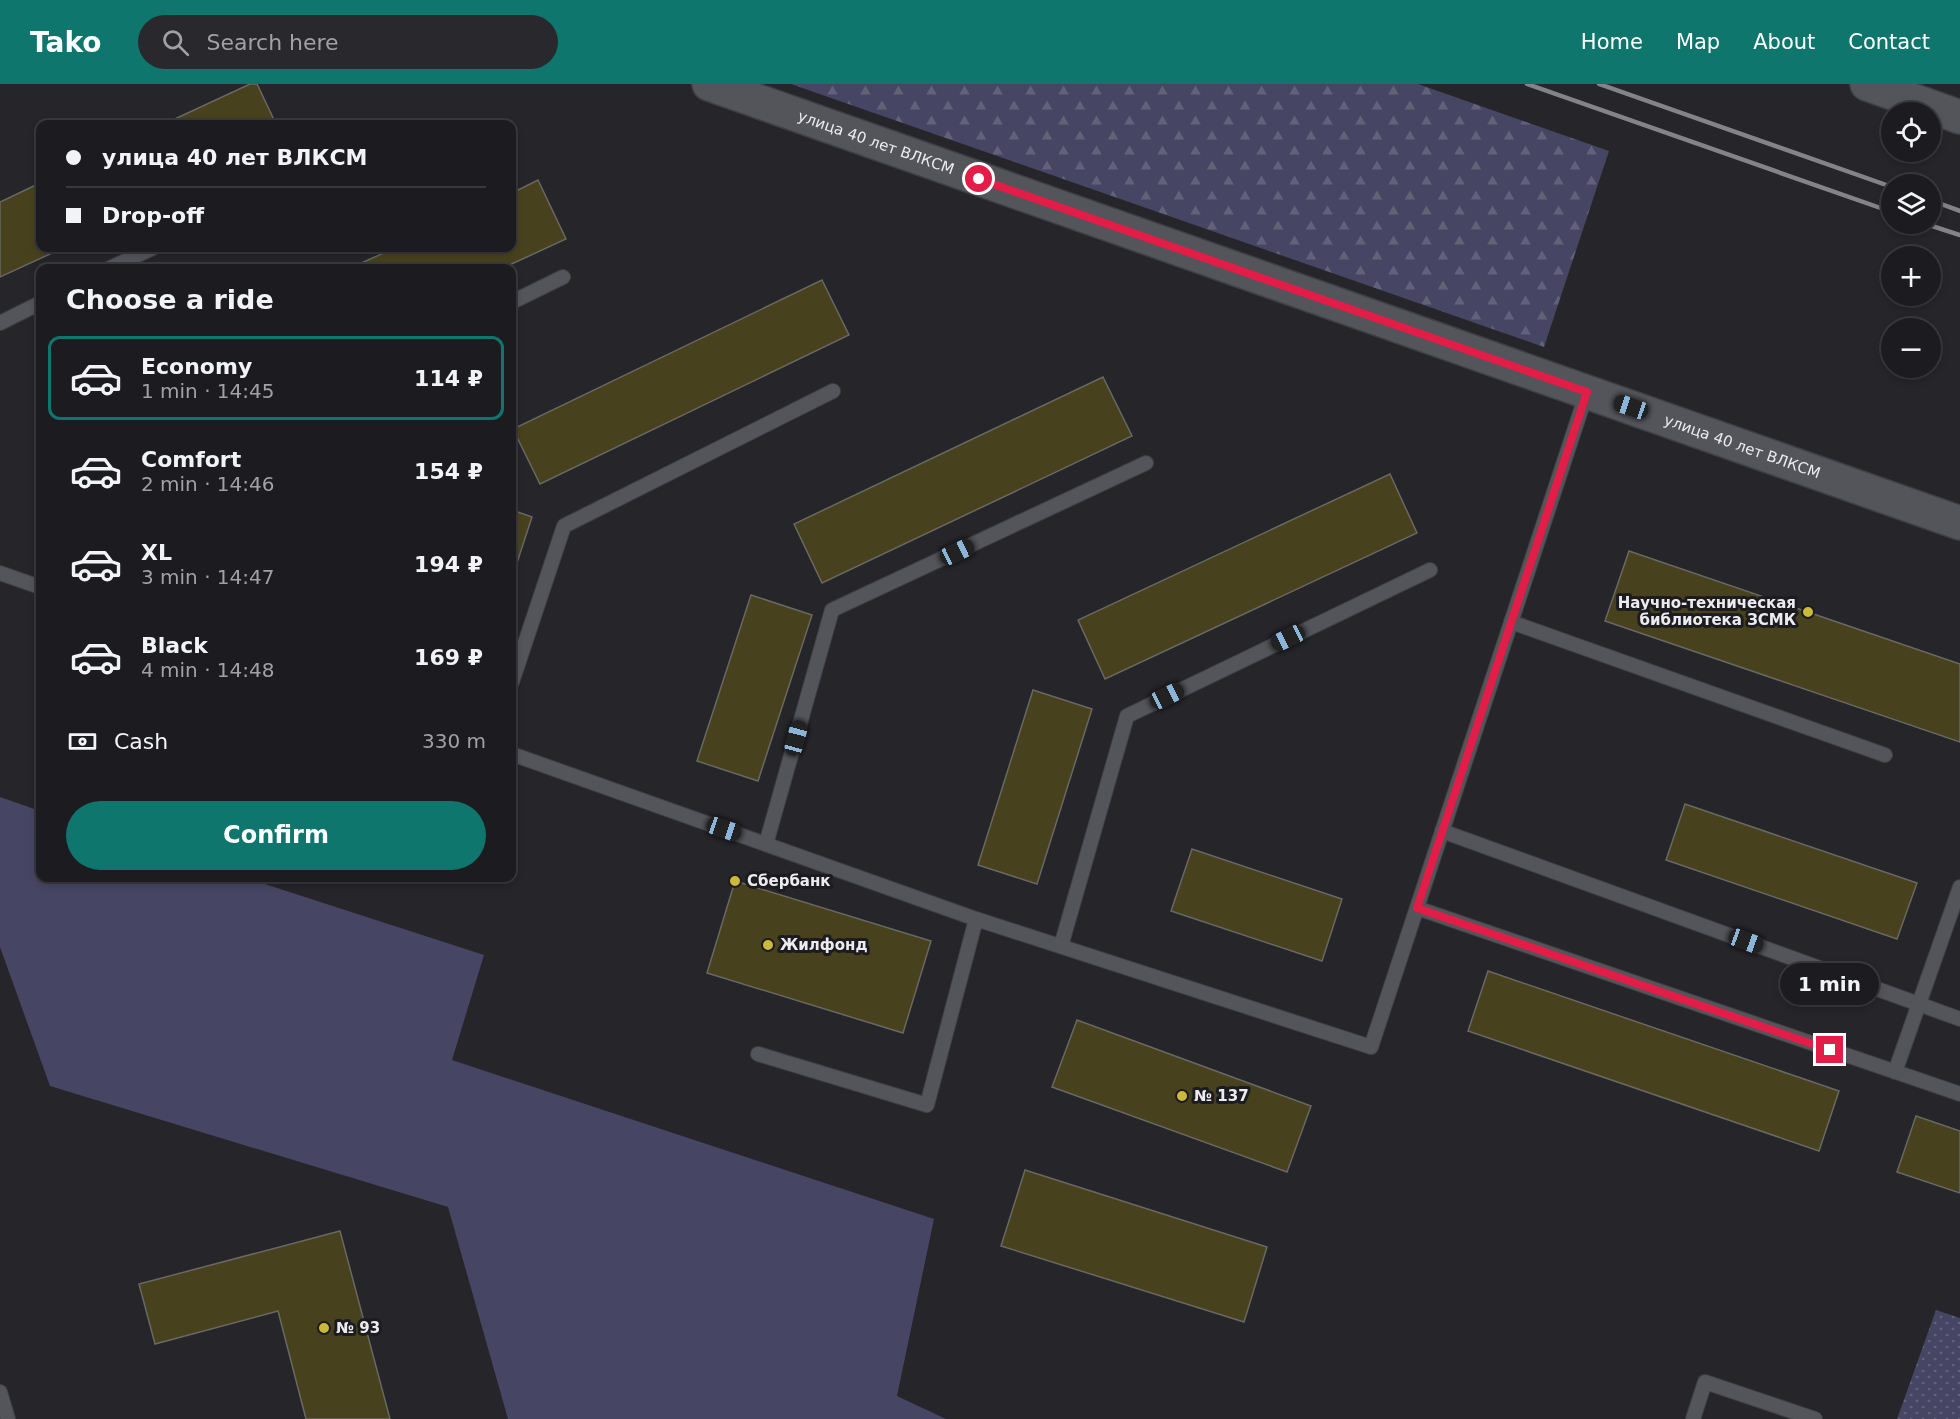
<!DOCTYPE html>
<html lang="en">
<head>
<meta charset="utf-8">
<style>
  :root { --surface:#1c1c20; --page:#29292d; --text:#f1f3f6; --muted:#a0a1a5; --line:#3a3a3e; --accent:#0f766e }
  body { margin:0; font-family:"DejaVu Sans",sans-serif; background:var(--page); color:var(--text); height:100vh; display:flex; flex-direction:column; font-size:22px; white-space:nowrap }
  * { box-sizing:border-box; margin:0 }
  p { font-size:20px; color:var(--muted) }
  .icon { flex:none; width:33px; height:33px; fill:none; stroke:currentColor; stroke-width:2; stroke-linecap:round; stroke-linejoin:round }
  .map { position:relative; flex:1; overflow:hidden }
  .panel { position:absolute; left:36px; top:180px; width:480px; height:618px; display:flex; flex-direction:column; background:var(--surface); border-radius:12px; box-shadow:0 3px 9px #0003,0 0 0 2px var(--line) }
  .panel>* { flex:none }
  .guide { position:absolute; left:36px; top:36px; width:480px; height:132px; border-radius:12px; box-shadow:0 3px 9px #0003,0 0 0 2px var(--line); display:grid; align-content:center; height:132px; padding:0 30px; background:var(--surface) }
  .buttons { position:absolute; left:1881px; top:18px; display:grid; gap:12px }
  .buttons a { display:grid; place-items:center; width:60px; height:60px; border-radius:50%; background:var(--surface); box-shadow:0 3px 9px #0003,0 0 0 2px var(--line); font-size:30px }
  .end { position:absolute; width:27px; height:27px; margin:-14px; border:8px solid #e11d48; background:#fff; box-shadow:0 0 0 3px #fff }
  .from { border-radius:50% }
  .bubble { position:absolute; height:42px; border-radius:21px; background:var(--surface); box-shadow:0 3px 9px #0003,0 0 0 2px var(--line); font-size:20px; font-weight:800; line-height:42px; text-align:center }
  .car { position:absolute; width:18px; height:36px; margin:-18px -9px; border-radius:8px; box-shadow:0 0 4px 2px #0007; background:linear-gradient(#222 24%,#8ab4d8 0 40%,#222 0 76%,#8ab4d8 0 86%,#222 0) }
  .guide b { display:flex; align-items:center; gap:21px; height:57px; font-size:22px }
  .guide b+b { border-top:2px solid var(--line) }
  .guide i { width:15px; height:15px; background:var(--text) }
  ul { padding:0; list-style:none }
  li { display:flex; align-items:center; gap:18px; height:84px; margin:0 12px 9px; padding:0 18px; border:3px solid transparent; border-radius:12px }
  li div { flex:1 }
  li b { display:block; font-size:22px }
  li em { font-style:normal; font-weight:800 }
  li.active { border-color:var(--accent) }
  li>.icon { width:54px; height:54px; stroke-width:1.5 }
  h2 { padding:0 30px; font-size:27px; line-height:72px }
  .pay { display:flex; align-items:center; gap:15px; height:66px; padding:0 30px; font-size:22px }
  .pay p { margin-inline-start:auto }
  .button { display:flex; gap:12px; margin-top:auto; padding:12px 30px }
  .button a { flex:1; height:69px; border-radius:36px; background:var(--accent); color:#fff; font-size:24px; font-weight:800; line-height:69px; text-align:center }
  header { display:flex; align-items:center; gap:36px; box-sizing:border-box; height:84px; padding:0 30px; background:var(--accent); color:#fff }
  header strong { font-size:28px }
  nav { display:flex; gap:33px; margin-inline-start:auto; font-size:21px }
  .search { width:420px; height:54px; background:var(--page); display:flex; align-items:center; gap:15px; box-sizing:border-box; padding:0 21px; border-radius:33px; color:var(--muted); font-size:22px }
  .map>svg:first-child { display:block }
  .grass { fill:url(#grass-dots) }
  .forest { fill:url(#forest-firs) }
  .garden { fill:#464664 }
  .building { fill:#47421d; stroke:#696863; stroke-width:1.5 }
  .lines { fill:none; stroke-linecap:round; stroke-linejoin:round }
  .lane-casing { stroke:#3f4043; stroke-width:16 }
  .secondary-casing { stroke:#3f4043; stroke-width:36 }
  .lane { stroke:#54555a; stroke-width:14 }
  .secondary { stroke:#54555a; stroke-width:33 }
  .rail { stroke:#848488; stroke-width:4.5 }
  .route { stroke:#e11d48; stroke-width:8 }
  .poi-dot { fill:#ccb939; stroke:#1c1c20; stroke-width:2 }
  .labels { text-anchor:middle; stroke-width:6; stroke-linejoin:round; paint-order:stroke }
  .street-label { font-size:15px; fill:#ececef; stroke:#1c1c20 }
  .poi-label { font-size:15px; font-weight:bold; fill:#ececef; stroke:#1c1c20; text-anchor:start }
</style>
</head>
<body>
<header>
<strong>Tako</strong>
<div class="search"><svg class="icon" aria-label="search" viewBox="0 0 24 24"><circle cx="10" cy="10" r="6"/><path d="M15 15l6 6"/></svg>Search here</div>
<nav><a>Home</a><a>Map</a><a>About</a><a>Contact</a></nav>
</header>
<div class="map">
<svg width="1960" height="1335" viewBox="0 0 1960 1335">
  <defs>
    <pattern id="grass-dots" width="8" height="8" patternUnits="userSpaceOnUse" patternTransform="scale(1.5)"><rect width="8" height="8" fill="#464664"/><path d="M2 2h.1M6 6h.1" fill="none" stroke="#61617a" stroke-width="1.8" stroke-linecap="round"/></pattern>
    <pattern id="forest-firs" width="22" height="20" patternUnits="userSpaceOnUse" patternTransform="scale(1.5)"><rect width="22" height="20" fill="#464664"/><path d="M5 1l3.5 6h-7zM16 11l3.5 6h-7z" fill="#61617a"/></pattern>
  </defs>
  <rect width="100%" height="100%" fill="#25252a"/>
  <polygon class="grass" points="1936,1226 1960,1234 1960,1335 1897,1335"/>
  <polygon class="forest" points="791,0 1418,0 1609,67 1544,263"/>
  <polygon class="garden" points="0,713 40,727 40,794 246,794 484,871 452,976 934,1135 897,1312 946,1335 508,1335 448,1123 50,1002 0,863"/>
  <g class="building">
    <polygon points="250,0 257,0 276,40 164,40"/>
    <polygon points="538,96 566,155 503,184 350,184 395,164 512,164 512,109"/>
    <polygon points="40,99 40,164 63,164 0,193 0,118"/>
    <polygon points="822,196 849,251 540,400 513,345"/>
    <polygon points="1103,293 1132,352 822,499 794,440"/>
    <polygon points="1390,390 1417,449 1105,595 1078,536"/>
    <polygon points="512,426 532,433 512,494"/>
    <polygon points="1629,467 1960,580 1960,658 1605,537"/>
    <polygon points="751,511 812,531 758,697 697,677"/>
    <polygon points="1033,606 1092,625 1037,800 978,781"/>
    <polygon points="1685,720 1917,799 1897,855 1666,776"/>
    <polygon points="1192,765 1342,815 1322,877 1171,827"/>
    <polygon points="735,797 931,857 903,949 707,889"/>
    <polygon points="1488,887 1839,1007 1819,1067 1468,947"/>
    <polygon points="1077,936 1311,1022 1287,1088 1052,1003"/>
    <polygon points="1916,1032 1960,1047 1960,1109 1897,1088"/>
    <polygon points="1025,1086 1267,1163 1244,1238 1001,1162"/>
    <polygon points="340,1147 390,1335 306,1335 278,1227 155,1260 139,1200"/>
  </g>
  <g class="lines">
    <g class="lane-casing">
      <g id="lane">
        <polyline points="110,184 153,164"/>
        <polyline points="512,218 563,193"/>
        <polyline points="0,239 40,219"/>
        <polyline points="0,489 40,503"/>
        <polyline points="1511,538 1885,671"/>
        <polyline points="512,598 564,442 833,307"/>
        <polyline points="512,670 976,835"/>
        <polyline points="1442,747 1960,935"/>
        <polyline points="766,760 832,526 1146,379"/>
        <polyline points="1417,824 1960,1010"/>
        <polyline points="1061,862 1127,632 1430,486"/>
        <polyline points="758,970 927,1021 976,835 1371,963 1587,308"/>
        <polyline points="1895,988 1960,803"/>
        <polyline points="0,1308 8,1335"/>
        <polyline points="1693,1335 1705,1298 1815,1335"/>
      </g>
    </g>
    <g class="secondary-casing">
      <g id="secondary">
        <path id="s1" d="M709,0L1960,439"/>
        <polyline points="1867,0 1960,33"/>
      </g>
    </g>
    <use href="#lane" class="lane"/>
    <use href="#secondary" class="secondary"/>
    <g class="rail">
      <polyline points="1527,0 1892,128"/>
      <polyline points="1599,0 1892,103"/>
      <polyline points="1930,116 1960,127"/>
      <polyline points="1926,140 1960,151"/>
    </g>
  </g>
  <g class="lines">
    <polyline class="route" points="979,95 1587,308 1417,824 1830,966"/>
  </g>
  <g class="poi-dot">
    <circle cx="1808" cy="528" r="6"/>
    <circle cx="735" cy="797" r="6"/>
    <circle cx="768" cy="861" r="6"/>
    <circle cx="1182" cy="1012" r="6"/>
    <circle cx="324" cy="1244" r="6"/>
  </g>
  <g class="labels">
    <g class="street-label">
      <text dy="5" stroke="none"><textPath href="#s1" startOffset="177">улица 40 лет ВЛКСМ</textPath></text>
      <text dy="5" stroke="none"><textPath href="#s1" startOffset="1095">улица 40 лет ВЛКСМ</textPath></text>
    </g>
    <g class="poi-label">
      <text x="1796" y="524" text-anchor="end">Научно-техническая<tspan x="1796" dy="17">библиотека ЗСМК</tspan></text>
      <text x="747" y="802">Сбербанк</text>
      <text x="780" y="866">Жилфонд</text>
      <text x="1194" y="1017">№ 137</text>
      <text x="336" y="1249">№ 93</text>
    </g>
  </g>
</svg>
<div class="buttons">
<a><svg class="icon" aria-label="locate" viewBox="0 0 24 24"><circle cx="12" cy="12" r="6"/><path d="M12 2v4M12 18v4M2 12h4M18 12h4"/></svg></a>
<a><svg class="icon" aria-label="layers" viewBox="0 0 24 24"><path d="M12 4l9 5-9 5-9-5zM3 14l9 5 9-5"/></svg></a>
<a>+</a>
<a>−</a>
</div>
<i class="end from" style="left:979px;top:95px"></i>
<i class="end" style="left:1830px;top:966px"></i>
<div class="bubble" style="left:1780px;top:879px;width:99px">1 min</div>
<i class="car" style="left:1631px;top:323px;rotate:289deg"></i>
<i class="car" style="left:957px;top:468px;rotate:65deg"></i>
<i class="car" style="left:1288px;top:554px;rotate:244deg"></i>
<i class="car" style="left:1167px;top:612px;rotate:64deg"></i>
<i class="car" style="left:796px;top:654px;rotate:15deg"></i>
<i class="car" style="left:724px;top:745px;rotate:109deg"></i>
<i class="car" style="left:1746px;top:857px;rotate:110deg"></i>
<div class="guide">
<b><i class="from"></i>улица 40 лет ВЛКСМ</b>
<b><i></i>Drop-off</b>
</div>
<section class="panel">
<h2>Choose a ride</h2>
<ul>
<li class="active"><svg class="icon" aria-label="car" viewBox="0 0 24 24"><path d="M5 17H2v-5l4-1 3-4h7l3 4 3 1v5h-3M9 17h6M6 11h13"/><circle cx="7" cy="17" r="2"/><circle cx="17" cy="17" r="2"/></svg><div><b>Economy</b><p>1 min · 14:45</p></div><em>114 ₽</em></li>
<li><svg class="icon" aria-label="car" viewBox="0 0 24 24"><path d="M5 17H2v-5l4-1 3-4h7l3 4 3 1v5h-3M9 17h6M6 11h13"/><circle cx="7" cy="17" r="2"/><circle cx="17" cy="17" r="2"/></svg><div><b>Comfort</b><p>2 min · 14:46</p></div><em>154 ₽</em></li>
<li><svg class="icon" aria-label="car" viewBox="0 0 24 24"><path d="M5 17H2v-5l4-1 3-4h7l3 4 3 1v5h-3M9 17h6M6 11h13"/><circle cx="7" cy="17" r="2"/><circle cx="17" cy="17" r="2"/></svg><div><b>XL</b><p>3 min · 14:47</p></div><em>194 ₽</em></li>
<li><svg class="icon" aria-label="car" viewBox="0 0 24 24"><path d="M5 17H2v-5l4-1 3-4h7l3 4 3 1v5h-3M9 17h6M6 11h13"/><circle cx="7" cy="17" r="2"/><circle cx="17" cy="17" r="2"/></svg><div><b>Black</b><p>4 min · 14:48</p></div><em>169 ₽</em></li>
</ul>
<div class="pay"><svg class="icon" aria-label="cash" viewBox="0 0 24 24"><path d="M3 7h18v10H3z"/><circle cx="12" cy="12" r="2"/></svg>Cash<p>330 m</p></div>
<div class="button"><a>Confirm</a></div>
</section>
</div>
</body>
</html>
